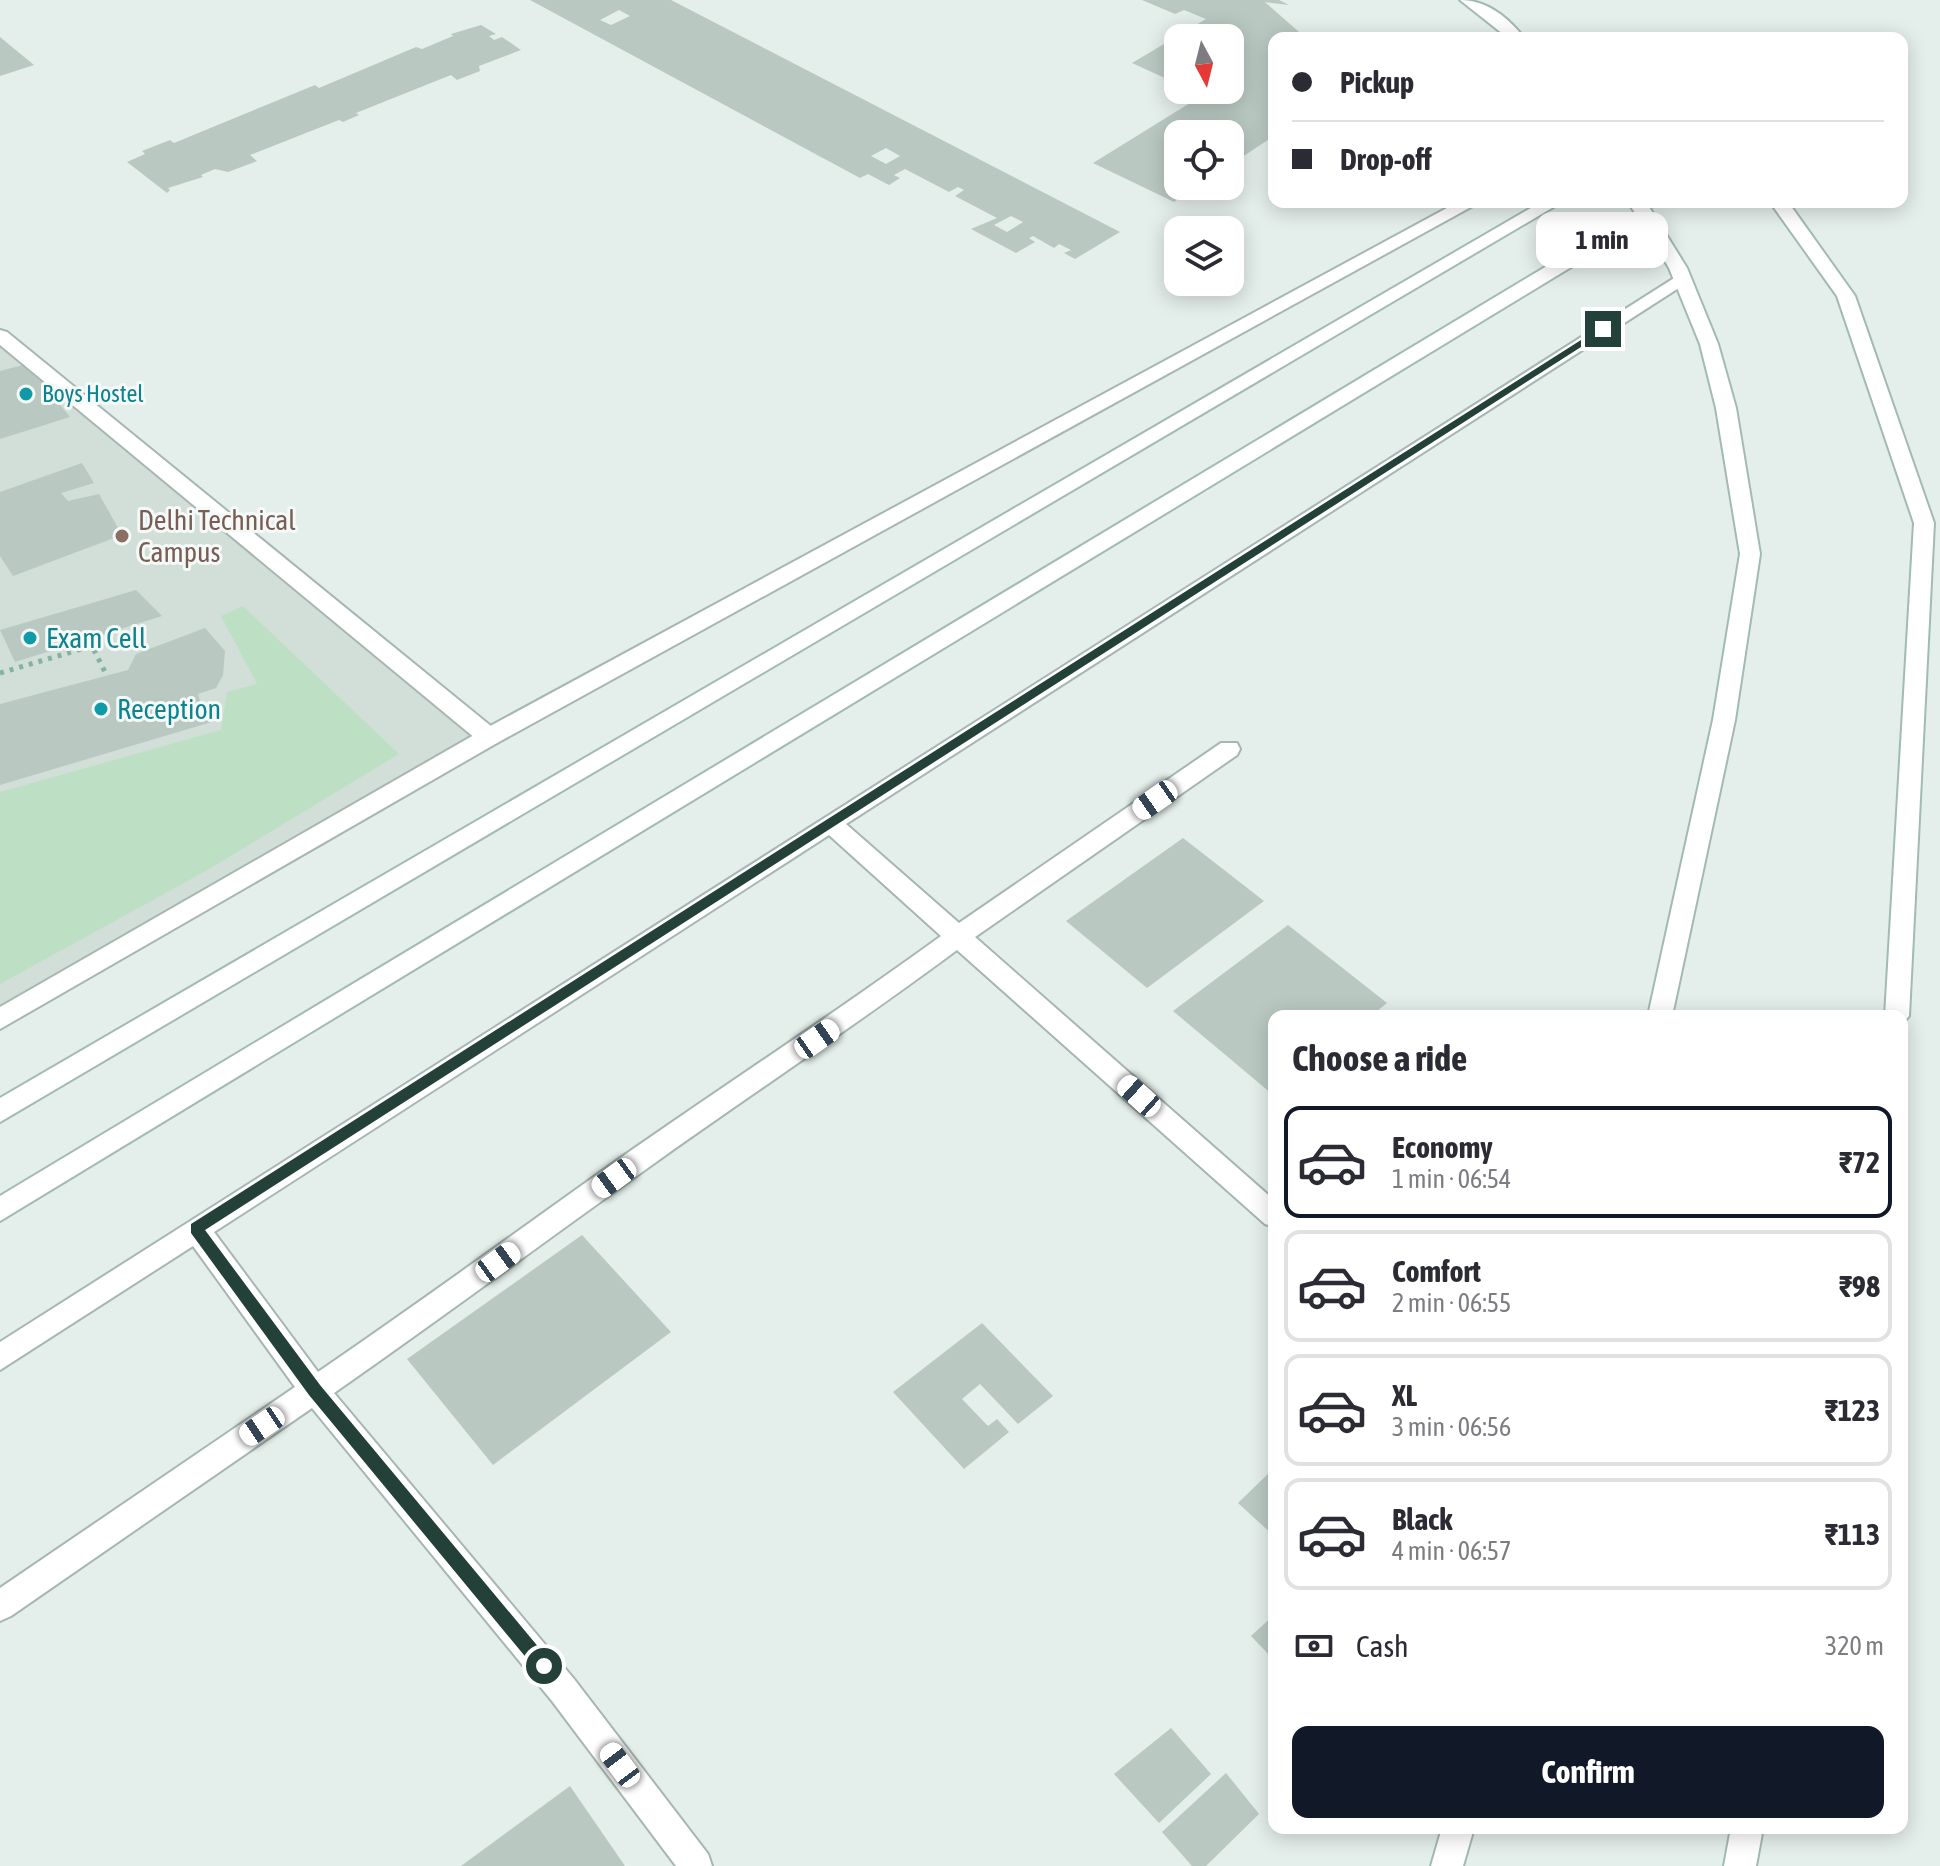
<!DOCTYPE html>
<html lang="en">
<head>
<meta charset="utf-8">
<style>
  :root { --surface:#fff; --page:#f2f2f3; --text:#2b2b33; --muted:#7c7c81; --line:#e1e1e2; --accent:#111827 }
  body { margin:0; font-family:"Asap Condensed",sans-serif; background:var(--page); color:var(--text); height:100vh; display:flex; flex-direction:column; font-size:30px; white-space:nowrap }
  * { box-sizing:border-box; margin:0 }
  p { font-size:26px; color:var(--muted) }
  .icon { flex:none; width:44px; height:44px; fill:none; stroke:currentColor; stroke-width:2; stroke-linecap:round; stroke-linejoin:round }
  .map { position:relative; flex:1; overflow:hidden }
  .panel { position:absolute; left:1268px; top:1010px; width:640px; height:824px; display:flex; flex-direction:column; background:var(--surface); border-radius:16px; box-shadow:0 4px 20px #0003 }
  .panel>* { flex:none }
  .hud { position:absolute; left:1268px; top:32px; width:640px; height:176px; border-radius:16px; box-shadow:0 4px 20px #0003; display:grid; align-content:center; height:176px; padding:0 24px; background:var(--surface) }
  .needle { width:52px; rotate:173deg }
  .controls { position:absolute; left:1164px; top:24px; display:grid; gap:16px }
  .controls a { display:grid; place-items:center; width:80px; height:80px; border-radius:16px; background:var(--surface); box-shadow:0 4px 20px #0003; font-size:40px }
  .end { position:absolute; width:36px; height:36px; margin:-18px; border:10px solid #234138; background:#fff; box-shadow:0 0 0 4px #fff }
  .from { border-radius:50% }
  .bubble { position:absolute; height:56px; border-radius:16px; background:var(--surface); box-shadow:0 4px 20px #0003; font-size:26px; font-weight:700; line-height:56px; text-align:center }
  .car { position:absolute; width:24px; height:48px; margin:-24px -12px; border-radius:10px; box-shadow:0 0 6px 2px #0007; background:linear-gradient(#fff 24%,#345 0 40%,#fff 0 76%,#345 0 86%,#fff 0) }
  .hud b { display:flex; align-items:center; gap:28px; height:76px; font-size:30px }
  .hud b+b { border-top:2px solid var(--line) }
  .hud i { width:20px; height:20px; background:var(--text) }
  ul { padding:0; list-style:none }
  li { display:flex; align-items:center; gap:24px; height:112px; margin:0 16px 12px; padding:0 8px; border:4px solid var(--line); border-radius:16px }
  li div { flex:1 }
  li b { display:block; font-size:30px }
  li em { font-style:normal; font-weight:700 }
  li.current { border-color:var(--accent) }
  li>.icon { width:72px; height:72px; stroke-width:1.5 }
  h2 { padding:0 24px; font-size:36px; line-height:96px }
  .pay { display:flex; align-items:center; gap:20px; height:88px; padding:0 24px; font-size:30px }
  .pay p { margin-inline-start:auto }
  .button { display:flex; gap:16px; margin-top:auto; padding:16px 24px }
  .button a { flex:1; height:92px; border-radius:16px; background:var(--accent); color:#fff; font-size:32px; font-weight:700; line-height:92px; text-align:center }
  .map>svg:first-child { display:block }
  .built { fill:#d2ded8 }
  .green { fill:#bde0c5 }
  .building { fill:#b9c9c2; fill-rule:evenodd }
  .lines { fill:none; stroke-linecap:round; stroke-linejoin:round }
  .lane-casing { stroke:#a6b7b1; stroke-width:4 }
  .street-casing { stroke:#a6b7b1; stroke-width:4 }
  .secondary-casing { stroke:#a2bbb1; stroke-width:4 }
  .path { stroke:#84b3a2; stroke-width:5; stroke-dasharray:4 6; stroke-linecap:butt }
  .lane { fill:#fff; fill-rule:evenodd }
  .street { fill:#fff; fill-rule:evenodd }
  .secondary { fill:#fff; fill-rule:evenodd }
  .route { fill:#234138 }
  .culture-dot { fill:#0f9aa8; stroke:#f5faf8; stroke-width:3 }
  .education-dot { fill:#8d6e63; stroke:#f5faf8; stroke-width:3 }
  .labels { text-anchor:middle; stroke-width:6; stroke-linejoin:round; paint-order:stroke }
  .far-culture-label { font-size:24px; fill:#0d838f; stroke:#f5faf8; text-anchor:start }
  .education-label { font-size:28px; fill:#785e54; stroke:#f5faf8; text-anchor:start }
  .culture-label { font-size:28px; fill:#0d838f; stroke:#f5faf8; text-anchor:start }
</style>
</head>
<body>
<div class="map">
<svg width="1940" height="1866" viewBox="0 0 1940 1866">
  <rect width="100%" height="100%" fill="#e4eeea"/>
  <polygon class="built" points="0,336 489,737 0,1019"/>
  <polygon class="green" points="243,606 399,754 206,871 0,984 0,792 221,730 227,692 257,684 221,616"/>
  <g class="building">
    <path d="M530,0H671L1120,232L1075,259L1064,253L1071,250L1059,244L1054,248L1033,236L1029,238L1035,242L1016,253L971,229L997,218L955,196L964,190L958,187L949,192L905,169L894,175L900,178L889,185L868,174L860,178ZM619,10L630,16L611,25L600,20ZM886,148L900,156L886,164L871,156ZM1011,216L1023,222L1007,232L994,225Z"/>
    <polygon points="1142,0 1279,0 1289,5 1265,2 1306,38 1274,38 1274,136 1230,165 1230,134 1178,134 1178,186 1198,186 1174,202 1093,163 1203,95 1192,90 1230,90 1230,38 1178,38 1178,84 1132,63 1206,19 1184,10 1175,14"/>
    <polygon points="481,25 496,34 489,36 494,40 502,37 521,50 479,66 480,71 457,80 451,75 356,113 359,115 343,122 339,120 250,155 257,161 228,172 215,169 201,175 203,177 168,188 170,190 167,193 127,162 145,154 142,151 170,140 174,143 315,85 319,88 416,47 422,49 453,36 451,34"/>
    <polygon points="0,37 34,65 0,76"/>
    <polygon points="27,364 70,417 0,439 0,371"/>
    <polygon points="82,463 94,483 61,493 68,501 99,494 122,535 13,576 0,556 0,492"/>
    <polygon points="136,590 162,616 15,662 0,630"/>
    <polygon points="205,628 225,651 223,675 216,688 198,694 205,716 213,714 215,721 0,785 0,704 128,670 136,654"/>
    <polygon points="1183,838 1264,901 1147,988 1066,921"/>
    <polygon points="1288,925 1387,1003 1371,1016 1274,1016 1272,1094 1173,1011"/>
    <polygon points="582,1235 671,1332 493,1465 407,1359"/>
    <polygon points="982,1323 1053,1396 1018,1424 980,1384 962,1399 988,1426 997,1419 1009,1432 964,1469 893,1392"/>
    <polygon points="1274,1468 1274,1536 1238,1503"/>
    <polygon points="1274,1615 1274,1660 1251,1636"/>
    <polygon points="1171,1728 1211,1774 1159,1823 1114,1774"/>
    <polygon points="1226,1773 1259,1814 1206,1866 1192,1866 1162,1832"/>
    <polygon points="570,1786 625,1866 461,1866"/>
  </g>
  <g class="lines">
    <g class="lane-casing">
      <polygon id="lane" points="0,330 7,332 497,731 500,737 497,743 481,743 0,345"/>
    </g>
    <g class="street-casing">
      <g id="street">
        <polygon points="1458,202 1480,202 497,743 0,1029 0,1007 481,731"/>
        <path d="M1682,273L1691,278L1688,282L846,824L959,923L1221,743H1237L1240,749L1237,755L975,937L1274,1200V1227L1265,1224L957,950C855,1026 748,1096 645,1170C541,1244 439,1320 334,1393L574,1679L708,1854L712,1866H676L552,1701L312,1408L11,1616L0,1621V1588L295,1387L193,1246L0,1370V1342ZM829,835L941,936C838,1011 731,1081 626,1154C523,1227 422,1301 318,1372L214,1232Z"/>
      </g>
    </g>
    <g class="secondary-casing">
      <g id="secondary">
        <path d="M1460,0C1486,0 1508,17 1524,38H1508Z"/>
        <polygon points="1541,202 1562,202 0,1122 0,1098"/>
        <polygon points="1628,202 1646,202 1687,268 1718,344 1736,408 1760,554 1735,720 1672,1016 1648,1016 1713,720 1740,554 1716,408 1700,344 1669,268 1642,224 0,1221 0,1196 1635,213"/>
        <polygon points="1770,202 1788,202 1855,296 1934,523 1909,1016 1902,1024 1902,1016 1885,1016 1914,523 1837,296"/>
        <polygon points="1442,1828 1474,1828 1463,1866 1431,1866"/>
        <polygon points="1731,1828 1763,1828 1756,1866 1724,1866"/>
      </g>
    </g>
    <polyline class="path" points="0,673 92,646 107,676"/>
    <use href="#lane" class="lane"/>
    <use href="#street" class="street"/>
    <use href="#secondary" class="secondary"/>
  </g>
  <polygon class="route" points="1603,326 1606,331 205,1230 320,1385 550,1661 553,1666 550,1672 544,1675 538,1672 309,1395 191,1233 191,1224"/>
  <g class="culture-dot">
    <circle cx="26" cy="394" r="8"/>
    <circle cx="30" cy="638" r="8"/>
    <circle cx="101" cy="709" r="8"/>
  </g>
  <circle class="education-dot" cx="122" cy="536" r="8"/>
  <g class="labels">
    <g class="far-culture-label">
      <text x="42" y="402">Boys Hostel</text>
    </g>
    <g class="education-label">
      <text x="138" y="530">Delhi Technical<tspan x="138" dy="32">Campus</tspan></text>
    </g>
    <g class="culture-label">
      <text x="46" y="648">Exam Cell</text>
      <text x="117" y="719">Reception</text>
    </g>
  </g>
</svg>
<div class="controls">
<a><svg class="needle" viewBox="-14 -14 28 28"><path d="M0-13l5 13h-10z" fill="#e53935"/><path d="M0 13l5-13h-10z" fill="#7c7c81"/></svg></a>
<a><svg class="icon" aria-label="locate" viewBox="0 0 24 24"><circle cx="12" cy="12" r="6"/><path d="M12 2v4M12 18v4M2 12h4M18 12h4"/></svg></a>
<a><svg class="icon" aria-label="layers" viewBox="0 0 24 24"><path d="M12 4l9 5-9 5-9-5zM3 14l9 5 9-5"/></svg></a>
</div>
<i class="end from" style="left:544px;top:1666px"></i>
<i class="end" style="left:1603px;top:329px"></i>
<div class="bubble" style="left:1536px;top:212px;width:132px">1 min</div>
<i class="car" style="left:1155px;top:800px;rotate:235deg"></i>
<i class="car" style="left:817px;top:1039px;rotate:55deg"></i>
<i class="car" style="left:1139px;top:1096px;rotate:312deg"></i>
<i class="car" style="left:614px;top:1178px;rotate:234deg"></i>
<i class="car" style="left:498px;top:1262px;rotate:54deg"></i>
<i class="car" style="left:262px;top:1426px;rotate:236deg"></i>
<i class="car" style="left:620px;top:1765px;rotate:323deg"></i>
<div class="hud">
<b><i class="from"></i>Pickup</b>
<b><i></i>Drop-off</b>
</div>
<section class="panel">
<h2>Choose a ride</h2>
<ul>
<li class="current"><svg class="icon" aria-label="car" viewBox="0 0 24 24"><path d="M5 17H2v-5l4-1 3-4h7l3 4 3 1v5h-3M9 17h6M6 11h13"/><circle cx="7" cy="17" r="2"/><circle cx="17" cy="17" r="2"/></svg><div><b>Economy</b><p>1 min · 06:54</p></div><em>₹72</em></li>
<li><svg class="icon" aria-label="car" viewBox="0 0 24 24"><path d="M5 17H2v-5l4-1 3-4h7l3 4 3 1v5h-3M9 17h6M6 11h13"/><circle cx="7" cy="17" r="2"/><circle cx="17" cy="17" r="2"/></svg><div><b>Comfort</b><p>2 min · 06:55</p></div><em>₹98</em></li>
<li><svg class="icon" aria-label="car" viewBox="0 0 24 24"><path d="M5 17H2v-5l4-1 3-4h7l3 4 3 1v5h-3M9 17h6M6 11h13"/><circle cx="7" cy="17" r="2"/><circle cx="17" cy="17" r="2"/></svg><div><b>XL</b><p>3 min · 06:56</p></div><em>₹123</em></li>
<li><svg class="icon" aria-label="car" viewBox="0 0 24 24"><path d="M5 17H2v-5l4-1 3-4h7l3 4 3 1v5h-3M9 17h6M6 11h13"/><circle cx="7" cy="17" r="2"/><circle cx="17" cy="17" r="2"/></svg><div><b>Black</b><p>4 min · 06:57</p></div><em>₹113</em></li>
</ul>
<div class="pay"><svg class="icon" aria-label="cash" viewBox="0 0 24 24"><path d="M3 7h18v10H3z"/><circle cx="12" cy="12" r="2"/></svg>Cash<p>320 m</p></div>
<div class="button"><a>Confirm</a></div>
</section>
</div>
</body>
</html>
